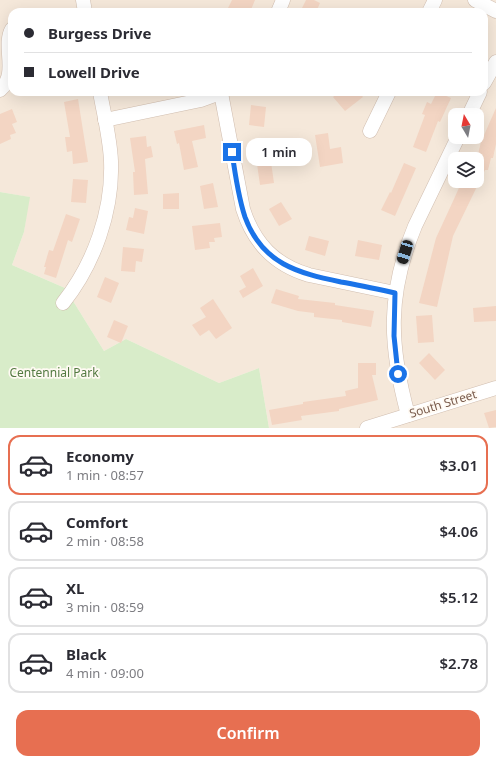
<!DOCTYPE html>
<html lang="en">
<head>
<meta charset="utf-8">
<style>
  :root { --surface:#fff; --page:#f7f7f7; --text:#2b2b33; --muted:#7c7c81; --line:#e1e1e2; --accent:#e76f51 }
  body { margin:0; font-family:"Noto Sans",sans-serif; background:var(--page); color:var(--text); height:100vh; display:flex; flex-direction:column; font-size:15px; white-space:nowrap }
  * { box-sizing:border-box; margin:0 }
  p { font-size:13px; color:var(--muted) }
  .icon { flex:none; width:22px; height:22px; fill:none; stroke:currentColor; stroke-width:2; stroke-linecap:round; stroke-linejoin:round }
  .map { position:relative; height:428px; overflow:hidden }
  .panel { display:flex; flex-direction:column; background:var(--surface); flex:1 }
  .panel>* { flex:none }
  .top-card { position:absolute; left:8px; top:8px; width:480px; height:88px; border-radius:12px; box-shadow:0 4px 16px #0002; display:grid; align-content:center; height:88px; padding:0 16px; background:var(--surface) }
  .needle { width:26px; rotate:350deg }
  .buttons { position:absolute; left:448px; top:108px; display:grid; gap:8px }
  .buttons a { display:grid; place-items:center; width:36px; height:36px; border-radius:8px; background:var(--surface); box-shadow:0 4px 16px #0002; font-size:20px }
  .end { position:absolute; width:18px; height:18px; margin:-9px; border:5px solid #1a73e8; background:#fff; box-shadow:0 0 0 2px #fff }
  .from { border-radius:50% }
  .bubble { position:absolute; height:28px; border-radius:12px; background:var(--surface); box-shadow:0 4px 16px #0002; font-size:13px; font-weight:600; line-height:28px; text-align:center }
  .car { position:absolute; width:12px; height:24px; margin:-12px -6px; border-radius:5px; box-shadow:0 0 3px 1px #0007; background:linear-gradient(#222 24%,#8ab4d8 0 40%,#222 0 76%,#8ab4d8 0 86%,#222 0) }
  .top-card b { display:flex; align-items:center; gap:14px; height:38px; font-size:15px }
  .top-card b+b { border-top:1px solid var(--line) }
  .top-card i { width:10px; height:10px; background:var(--text) }
  ul { padding:7px 0 0; list-style:none }
  li { display:flex; align-items:center; gap:12px; height:60px; margin:0 8px 6px; padding:0 8px; border:2px solid var(--line); border-radius:12px }
  li div { flex:1 }
  li b { display:block; font-size:15px }
  li em { font-style:normal; font-weight:600 }
  li.selected { border-color:var(--accent) }
  li>.icon { width:36px; height:36px; stroke-width:1.5 }
  .button { display:flex; gap:8px; margin-top:auto; padding:8px 16px }
  .button a { flex:1; height:46px; border-radius:12px; background:var(--accent); color:#fff; font-size:16px; font-weight:600; line-height:46px; text-align:center }
  .map>svg:first-child { display:block }
  .residential { fill:#f5e8da; fill-rule:evenodd }
  .green { fill:#d8ecc9 }
  .building { fill:#f3d5c3 }
  .lines { fill:none; stroke-linecap:round; stroke-linejoin:round }
  .minor-casing { stroke:#d1beb0; stroke-width:15 }
  .minor { stroke:#fff; stroke-width:14 }
  .route { stroke:#1a73e8; stroke-width:5 }
  .labels { text-anchor:middle; stroke-width:3.5; stroke-linejoin:round; paint-order:stroke }
  .park-label { font-size:12px; fill:#537a41; stroke:#fffaf3 }
  .street-label { font-size:12px; fill:#7a5c4d; stroke:#fffaf3 }
</style>
</head>
<body>
<div class="map">
<svg width="496" height="428" viewBox="0 0 496 428">
  <rect width="100%" height="100%" fill="#fdf6ec"/>
  <path class="residential" d="M0,0H496V428H269L259,368L219,383L126,339L104,351L65,288L12,265L24,232L29,197L0,192ZM12,12H484V92H12ZM455,115H477V137H455ZM455,159H477V181H455Z"/>
  <polygon class="green" points="0,192 30,197 24,232 12,265 65,288 104,351 126,339 219,383 259,368 269,428 0,428"/>
  <g class="building">
    <polygon points="232,0 255,0 250,12 233,12 233,10 228,8"/>
    <polygon points="306,0 314,0 320,3 316,12 300,12"/>
    <polygon points="339,92 359,92 363,97 345,111 333,97"/>
    <polygon points="437,92 451,98 440,122 438,121 426,152 413,147 425,115 422,114 427,102 431,104"/>
    <polygon points="78,99 88,162 73,164 72,151 67,152 65,137 70,137 64,102"/>
    <polygon points="251,105 266,107 264,127 249,125"/>
    <polygon points="496,108 496,144 493,158 491,158 488,170 485,170 453,236 437,307 419,303 436,238 454,199 462,181 477,181 477,158 481,142"/>
    <polygon points="12,109 17,122 12,124 16,133 10,135 11,139 0,144 0,114"/>
    <polygon points="204,125 206,138 192,141 198,167 184,170 179,143 177,144 174,131"/>
    <polygon points="328,133 330,149 341,147 343,163 320,167 315,135"/>
    <polygon points="146,136 147,147 151,146 153,157 145,159 148,194 134,195 133,172 135,172 130,138"/>
    <polygon points="271,162 274,183 260,185 257,164"/>
    <polygon points="404,163 416,168 395,216 381,210 390,192 391,193"/>
    <polygon points="73,179 88,180 86,203 71,202"/>
    <polygon points="213,183 218,207 204,209 200,186"/>
    <polygon points="179,193 179,209 163,209 163,194"/>
    <polygon points="281,202 292,219 279,226 269,209"/>
    <polygon points="135,208 148,211 144,234 126,230 129,217 133,218"/>
    <polygon points="66,214 80,219 72,242 68,240 56,278 44,274 46,267 44,267 49,250 53,251"/>
    <polygon points="220,223 222,237 214,238 215,242 209,242 210,248 195,250 192,226"/>
    <polygon points="309,236 329,241 325,256 305,250"/>
    <polygon points="358,240 382,245 379,260 355,256"/>
    <polygon points="123,247 144,249 142,262 136,261 135,272 121,271"/>
    <polygon points="253,268 263,286 243,298 239,291 246,287 240,276"/>
    <polygon points="105,277 119,283 111,303 97,297"/>
    <polygon points="276,289 299,296 298,299 335,303 335,305 374,311 371,327 342,322 342,320 314,317 314,313 298,311 271,303"/>
    <polygon points="213,299 232,328 216,339 209,330 200,336 192,325 206,317 200,308"/>
    <polygon points="496,306 496,321 474,322 473,308"/>
    <polygon points="432,315 434,342 418,343 416,316"/>
    <polygon points="114,320 128,326 121,343 107,337"/>
    <polygon points="429,353 445,370 435,380 419,363"/>
    <polygon points="358,363 376,363 376,375 372,375 378,400 339,409 339,411 301,416 302,420 272,425 269,410 303,404 303,402 346,396 345,391 358,388"/>
    <polygon points="496,410 496,427 489,428 484,413"/>
  </g>
  <g class="lines">
    <g class="minor-casing">
      <g id="minor">
        <polyline points="83,0 85,12"/>
        <polyline points="475,0 496,11"/>
        <polyline points="278,12 283,0"/>
        <polyline points="429,12 435,0"/>
        <polyline points="484,83 496,62"/>
        <path d="M0,90C19,74 2,46 12,29"/>
        <path d="M221,93L243,209C254,244 275,265 309,275L395,293"/>
        <polyline points="469,115 480,92"/>
        <polyline points="105,120 201,100 223,92"/>
        <polyline points="370,131 389,92"/>
        <path d="M63,303C94,264 113,211 111,161C110,138 104,115 100,92"/>
        <path d="M408,415C389,345 387,294 415,226L458,137"/>
        <polyline points="367,428 496,388"/>
      </g>
    </g>
    <use href="#minor" class="minor"/>
  </g>
  <g class="lines">
    <path class="route" d="M232,152C235,174 238,196 245,217C262,264 298,273 341,282C359,285 377,289 395,293L394,336L398,374"/>
  </g>
  <g class="labels">
    <g class="park-label">
      <text x="54" y="377">Centennial Park</text>
    </g>
    <g class="street-label">
      <text transform="translate(443 404) rotate(-17)" y="4">South Street</text>
    </g>
  </g>
</svg>
<div class="buttons">
<a><svg class="needle" viewBox="-14 -14 28 28"><path d="M0-13l5 13h-10z" fill="#e53935"/><path d="M0 13l5-13h-10z" fill="#7c7c81"/></svg></a>
<a><svg class="icon" aria-label="layers" viewBox="0 0 24 24"><path d="M12 4l9 5-9 5-9-5zM3 14l9 5 9-5"/></svg></a>
</div>
<i class="end from" style="left:398px;top:374px"></i>
<i class="end" style="left:232px;top:152px"></i>
<div class="bubble" style="left:246px;top:138px;width:66px">1 min</div>
<i class="car" style="left:405px;top:252px;rotate:197deg"></i>
<div class="top-card">
<b><i class="from"></i>Burgess Drive</b>
<b><i></i>Lowell Drive</b>
</div>
</div>
<section class="panel">
<ul>
<li class="selected"><svg class="icon" aria-label="car" viewBox="0 0 24 24"><path d="M5 17H2v-5l4-1 3-4h7l3 4 3 1v5h-3M9 17h6M6 11h13"/><circle cx="7" cy="17" r="2"/><circle cx="17" cy="17" r="2"/></svg><div><b>Economy</b><p>1 min · 08:57</p></div><em>$3.01</em></li>
<li><svg class="icon" aria-label="car" viewBox="0 0 24 24"><path d="M5 17H2v-5l4-1 3-4h7l3 4 3 1v5h-3M9 17h6M6 11h13"/><circle cx="7" cy="17" r="2"/><circle cx="17" cy="17" r="2"/></svg><div><b>Comfort</b><p>2 min · 08:58</p></div><em>$4.06</em></li>
<li><svg class="icon" aria-label="car" viewBox="0 0 24 24"><path d="M5 17H2v-5l4-1 3-4h7l3 4 3 1v5h-3M9 17h6M6 11h13"/><circle cx="7" cy="17" r="2"/><circle cx="17" cy="17" r="2"/></svg><div><b>XL</b><p>3 min · 08:59</p></div><em>$5.12</em></li>
<li><svg class="icon" aria-label="car" viewBox="0 0 24 24"><path d="M5 17H2v-5l4-1 3-4h7l3 4 3 1v5h-3M9 17h6M6 11h13"/><circle cx="7" cy="17" r="2"/><circle cx="17" cy="17" r="2"/></svg><div><b>Black</b><p>4 min · 09:00</p></div><em>$2.78</em></li>
</ul>
<div class="button"><a>Confirm</a></div>
</section>
</body>
</html>
